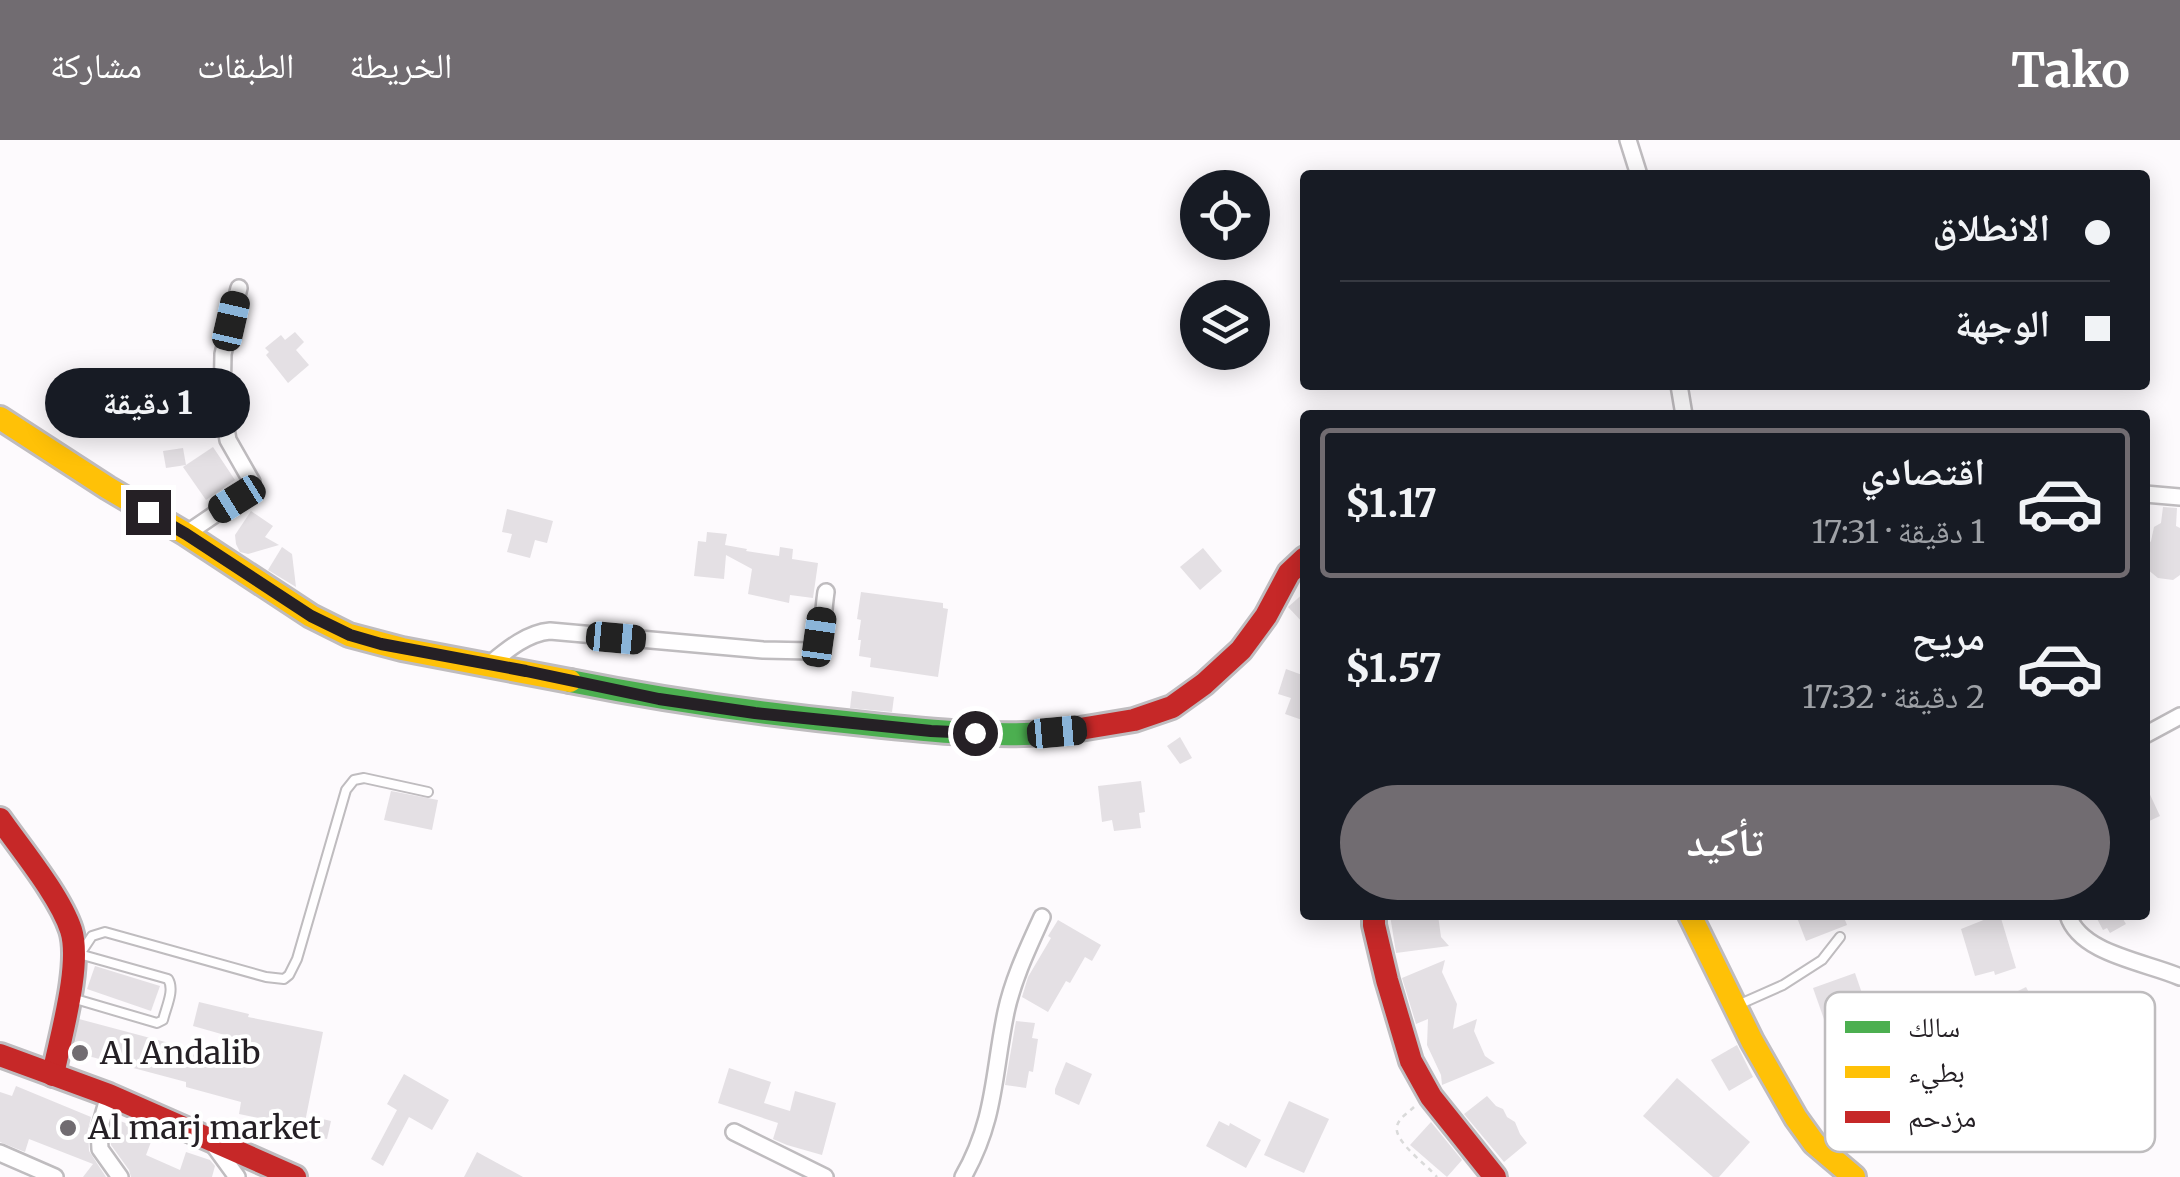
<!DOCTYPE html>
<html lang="ar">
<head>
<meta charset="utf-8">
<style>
  :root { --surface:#171b24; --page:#20242c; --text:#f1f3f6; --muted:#9ea1a6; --line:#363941; --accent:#716c71 }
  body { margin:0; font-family:Merriweather,"Noto Naskh Arabic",serif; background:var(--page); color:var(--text); direction:rtl; height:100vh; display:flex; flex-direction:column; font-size:38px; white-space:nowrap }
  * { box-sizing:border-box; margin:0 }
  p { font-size:32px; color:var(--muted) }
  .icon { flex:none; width:55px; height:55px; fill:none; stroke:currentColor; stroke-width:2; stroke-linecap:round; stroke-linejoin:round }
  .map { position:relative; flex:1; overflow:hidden; direction:ltr }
  .sheet { position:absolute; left:1300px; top:270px; width:850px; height:510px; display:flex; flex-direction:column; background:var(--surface); border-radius:10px; box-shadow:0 5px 25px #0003; direction:rtl }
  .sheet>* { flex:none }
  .top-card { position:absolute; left:1300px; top:30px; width:850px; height:220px; border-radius:10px; box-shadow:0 5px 25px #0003; direction:rtl; display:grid; align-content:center; height:220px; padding:0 40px; background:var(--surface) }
  .fabs { position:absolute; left:1180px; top:30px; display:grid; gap:20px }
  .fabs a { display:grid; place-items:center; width:90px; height:90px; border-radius:50%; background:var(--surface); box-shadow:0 5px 25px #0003; font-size:50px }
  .end { position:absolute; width:45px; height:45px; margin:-22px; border:12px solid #252025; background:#fff; box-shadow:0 0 0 5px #fff }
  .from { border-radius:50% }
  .bubble { position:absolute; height:70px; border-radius:35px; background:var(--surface); box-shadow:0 5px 25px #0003; font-size:32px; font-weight:800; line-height:70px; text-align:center; direction:rtl }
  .car { position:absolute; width:30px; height:60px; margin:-30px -15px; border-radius:12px; box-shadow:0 0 8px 2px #0007; background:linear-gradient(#222 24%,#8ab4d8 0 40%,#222 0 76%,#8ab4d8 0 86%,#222 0) }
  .top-card b { display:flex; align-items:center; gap:35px; height:95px; font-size:38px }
  .top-card b+b { border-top:2px solid var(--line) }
  .top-card i { width:25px; height:25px; background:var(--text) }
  ul { padding:18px 0 0; list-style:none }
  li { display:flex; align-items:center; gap:30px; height:150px; margin:0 20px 15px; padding:0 20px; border:5px solid transparent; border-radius:10px }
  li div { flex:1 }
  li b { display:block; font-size:38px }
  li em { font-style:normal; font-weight:800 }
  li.on { border-color:var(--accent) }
  li>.icon { width:90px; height:90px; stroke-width:1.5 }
  .primary-button { display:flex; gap:20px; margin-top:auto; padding:20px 40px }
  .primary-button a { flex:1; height:115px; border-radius:60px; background:var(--accent); color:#fff; font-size:40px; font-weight:800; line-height:115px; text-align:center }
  header { display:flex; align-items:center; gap:60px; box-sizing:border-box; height:140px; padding:0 50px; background:var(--accent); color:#fff }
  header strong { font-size:48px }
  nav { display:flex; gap:55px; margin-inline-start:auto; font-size:35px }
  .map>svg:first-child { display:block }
  .building { fill:#e4e0e4 }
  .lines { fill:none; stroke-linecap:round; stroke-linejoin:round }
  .lane-casing { stroke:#bfbcbf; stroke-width:12 }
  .street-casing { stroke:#bfbcbf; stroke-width:20 }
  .fast-casing { stroke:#bfbcbf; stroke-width:28 }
  .slow-casing { stroke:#bfbcbf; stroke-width:28 }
  .jam-casing { stroke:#bfbcbf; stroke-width:28 }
  .path { stroke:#dadada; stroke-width:2.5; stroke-dasharray:5 5; stroke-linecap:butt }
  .lane { stroke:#fffeff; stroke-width:8 }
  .street { stroke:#fffeff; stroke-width:15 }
  .fast { stroke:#4caf50; stroke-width:22 }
  .slow { stroke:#ffc107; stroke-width:22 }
  .jam { stroke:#c62828; stroke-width:22 }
  .route { stroke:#252025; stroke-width:12 }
  .poi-dot { fill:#716c71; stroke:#fff; stroke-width:4 }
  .labels { text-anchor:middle; stroke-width:8; stroke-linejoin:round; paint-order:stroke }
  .poi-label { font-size:32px; fill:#252025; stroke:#fff; text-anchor:start }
  .key { fill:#fff; stroke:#bebcbe; stroke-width:2.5 }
  .key-label { font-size:28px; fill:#252025 }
</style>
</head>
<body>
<header>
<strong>Tako</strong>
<nav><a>الخريطة</a><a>الطبقات</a><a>مشاركة</a></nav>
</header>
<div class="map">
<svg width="2180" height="1037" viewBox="0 0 2180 1037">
  <rect width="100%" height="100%" fill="#fdfafd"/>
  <g class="building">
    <polygon points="295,192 304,202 296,210 309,225 288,243 266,215 269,212 265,208 281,195 285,200"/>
    <polygon points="213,307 235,340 206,360 183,327"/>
    <polygon points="183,308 186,325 166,328 163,311"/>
    <polygon points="2163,367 2177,368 2176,386 2180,388 2180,435 2173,440 2158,438 2147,429 2147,407 2151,401 2154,387 2161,383"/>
    <polygon points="507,369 553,381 547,403 535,400 530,418 507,412 512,394 502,392"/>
    <polygon points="251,371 273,386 265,397 279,405 248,414 240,412 236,404 235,395"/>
    <polygon points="707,392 727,394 725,405 747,409 746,411 779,416 780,407 793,409 792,419 818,423 813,458 790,455 789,463 748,454 752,429 726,415 724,439 694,436 698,401 706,402"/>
    <polygon points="282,407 292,414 296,447 268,430"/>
    <polygon points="1203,408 1222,431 1200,450 1180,427"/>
    <polygon points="861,452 943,463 943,468 948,469 938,537 870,527 871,518 859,516 861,500 858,500 861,480 857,479"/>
    <polygon points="1305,452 1305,485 1288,467"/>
    <polygon points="1286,529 1305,536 1305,581 1285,574 1291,558 1278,554"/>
    <polygon points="852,551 894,557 892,572 850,568"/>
    <polygon points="1180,597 1192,618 1180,624 1167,606"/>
    <polygon points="1141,641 1145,672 1139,673 1141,688 1114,691 1112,680 1102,682 1098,646"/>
    <polygon points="2145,644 2160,676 2145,683"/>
    <polygon points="391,651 438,660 432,690 384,680"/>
    <polygon points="1390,775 1438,775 1441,797 1449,806 1396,813"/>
    <polygon points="1796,775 1843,775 1847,785 1806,801"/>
    <polygon points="1996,775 2000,775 2016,828 1995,835 1994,831 1975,836 1961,789"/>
    <polygon points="2095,775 2131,775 2123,779 2126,784 2110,793 2107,788 2103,790"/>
    <polygon points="1058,780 1101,805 1092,821 1085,817 1070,843 1066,841 1048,872 1022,857 1028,837 1051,798 1048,796"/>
    <polygon points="1445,820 1442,832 1457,864 1453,889 1477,879 1474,891 1485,916 1495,923 1442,945 1441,935 1427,905 1428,879 1416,884 1402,838"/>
    <polygon points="95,826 160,846 151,871 87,849"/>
    <polygon points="1855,833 1867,868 1825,882 1813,848"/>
    <polygon points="2026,847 2047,888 2033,895 2035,900 2017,909 1994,863"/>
    <polygon points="199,862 249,874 248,877 323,892 304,987 239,974 241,962 186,947 186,942 73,912 79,879 184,907 183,912 248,927 253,903 193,886"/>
    <polygon points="1016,881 1035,883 1032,898 1038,899 1033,932 1029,931 1026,948 1005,945"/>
    <polygon points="1737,905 1753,937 1729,951 1711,920"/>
    <polygon points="1066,922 1092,934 1079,965 1055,954 1055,949"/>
    <polygon points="729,928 771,942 764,963 790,971 795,951 836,963 822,1015 787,1005 773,999 778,983 718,963"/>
    <polygon points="404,934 449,960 432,990 409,977 383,1026 371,1019 397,970 387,964"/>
    <polygon points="1677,938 1750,1002 1719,1037 1713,1037 1643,976"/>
    <polygon points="16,946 91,977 88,990 89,1011 106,1037 83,1037 93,1024 29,999 25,1012 0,1002 0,952 12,956"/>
    <polygon points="1487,956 1496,966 1503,969 1507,977 1515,982 1520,994 1527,1003 1504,1022 1464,974"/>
    <polygon points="1289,961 1329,979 1304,1033 1264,1015"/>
    <polygon points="314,977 331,981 327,999 310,995"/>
    <polygon points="115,979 154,994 146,1015 180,1030 186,1012 210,1020 215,1026 212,1037 131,1037 129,1030 111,1005 110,991"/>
    <polygon points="1219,981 1229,986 1230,983 1261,1000 1246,1028 1206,1006"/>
    <polygon points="1431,982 1462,1020 1447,1037 1410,1005"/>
    <polygon points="477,1012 523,1037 464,1037"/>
  </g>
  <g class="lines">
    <g class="lane-casing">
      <g id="lane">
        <polyline points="80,814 92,796 105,792 266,837 284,839 289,835 297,819 346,650 354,640 364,638 428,652"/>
        <path d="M72,858L157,883L163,880C166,867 175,850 168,839L79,814"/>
        <polyline points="1738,865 1783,845 1822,820 1840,797"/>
      </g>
    </g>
    <g class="street-casing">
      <g id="street">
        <polyline points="1628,0 1639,35"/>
        <polyline points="1679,245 1684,275"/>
        <polyline points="2145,354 2180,357"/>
        <polyline points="186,394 249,351 252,342 228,300 222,265 223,214 239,148"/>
        <path d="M490,524C507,510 527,493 550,491L763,510L811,511C824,497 823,471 826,452"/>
        <polyline points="2145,595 2180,576"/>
        <path d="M2068,775C2080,814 2146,822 2180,837"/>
        <polyline points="109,955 99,990 100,1009 120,1037"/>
        <polyline points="734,992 825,1037"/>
        <polyline points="213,1004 237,1037"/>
        <polyline points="0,1013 55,1037"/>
        <path d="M963,1037C996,979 993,934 1006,872C1013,839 1028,808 1042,777"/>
      </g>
    </g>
    <g class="fast-casing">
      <path id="fast" d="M570,541C669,561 764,574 864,584C930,591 996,598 1062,592"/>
    </g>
    <g class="slow-casing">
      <g id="slow">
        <polyline points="0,278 108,348 186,394 311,476 349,495 402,509 570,541"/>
        <polyline points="1690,775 1752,901 1796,978 1814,1003 1854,1037"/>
      </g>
    </g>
    <g class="jam-casing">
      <g id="jam">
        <polyline points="1062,592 1134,580 1172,567 1204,544 1241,510 1266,476 1289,433 1305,418"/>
        <path d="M0,679C21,709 60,756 71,790C82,825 60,898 53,935"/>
        <polyline points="1374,775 1374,785 1387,840 1411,921 1431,957 1495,1037"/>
        <polyline points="0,915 109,955 295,1037"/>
      </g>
    </g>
    <path class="path" d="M1414,967C1408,973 1399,978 1397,986C1393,1001 1427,1025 1437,1037"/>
    <use href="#lane" class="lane"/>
    <use href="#street" class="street"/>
    <use href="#fast" class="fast"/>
    <use href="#slow" class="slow"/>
    <use href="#jam" class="jam"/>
  </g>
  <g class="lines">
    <polyline class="route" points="148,372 186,394 311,476 350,495 381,504 526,531 659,559 755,573 931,591 975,593"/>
  </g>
  <g class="poi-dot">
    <circle cx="80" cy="913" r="10"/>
    <circle cx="68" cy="988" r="10"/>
  </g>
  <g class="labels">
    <g class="poi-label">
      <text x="100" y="924">Al Andalib</text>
      <text x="88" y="999">Al marj market</text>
    </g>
  </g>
  <rect x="1825" y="852" width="330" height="160" rx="15" class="key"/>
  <rect x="1845" y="881" width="45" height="12" fill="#4caf50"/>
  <rect x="1845" y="926" width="45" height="12" fill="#ffc107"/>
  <rect x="1845" y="971" width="45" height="12" fill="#c62828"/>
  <g class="key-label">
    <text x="1908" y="897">سالك</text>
    <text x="1908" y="942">بطيء</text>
    <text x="1908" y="987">مزدحم</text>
  </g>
</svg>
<div class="fabs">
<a><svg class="icon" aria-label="locate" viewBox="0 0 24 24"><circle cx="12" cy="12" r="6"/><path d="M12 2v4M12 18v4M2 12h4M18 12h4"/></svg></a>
<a><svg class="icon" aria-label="layers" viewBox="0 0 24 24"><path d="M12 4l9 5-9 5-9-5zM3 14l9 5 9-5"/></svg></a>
</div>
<i class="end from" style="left:975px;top:593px"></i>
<i class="end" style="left:148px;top:372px"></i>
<div class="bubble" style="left:45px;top:228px;width:205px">1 دقيقة</div>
<i class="car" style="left:231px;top:181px;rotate:13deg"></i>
<i class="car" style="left:237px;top:359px;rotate:238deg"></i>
<i class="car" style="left:819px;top:497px;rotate:8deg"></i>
<i class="car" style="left:616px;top:498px;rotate:95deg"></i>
<i class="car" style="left:1057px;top:592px;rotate:85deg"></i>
<div class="top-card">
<b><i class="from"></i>الانطلاق</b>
<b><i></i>الوجهة</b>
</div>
<section class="sheet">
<ul>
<li class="on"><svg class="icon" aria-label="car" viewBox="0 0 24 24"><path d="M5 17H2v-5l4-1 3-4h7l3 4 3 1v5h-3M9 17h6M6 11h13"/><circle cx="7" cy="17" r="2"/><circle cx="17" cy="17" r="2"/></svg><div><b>اقتصادي</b><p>1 دقيقة · 17:31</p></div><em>$1.17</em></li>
<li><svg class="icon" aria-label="car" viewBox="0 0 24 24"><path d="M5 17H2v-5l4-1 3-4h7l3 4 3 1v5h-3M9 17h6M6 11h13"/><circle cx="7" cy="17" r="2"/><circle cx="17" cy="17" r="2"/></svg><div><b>مريح</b><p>2 دقيقة · 17:32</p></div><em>$1.57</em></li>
</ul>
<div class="primary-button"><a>تأكيد</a></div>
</section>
</div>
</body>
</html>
